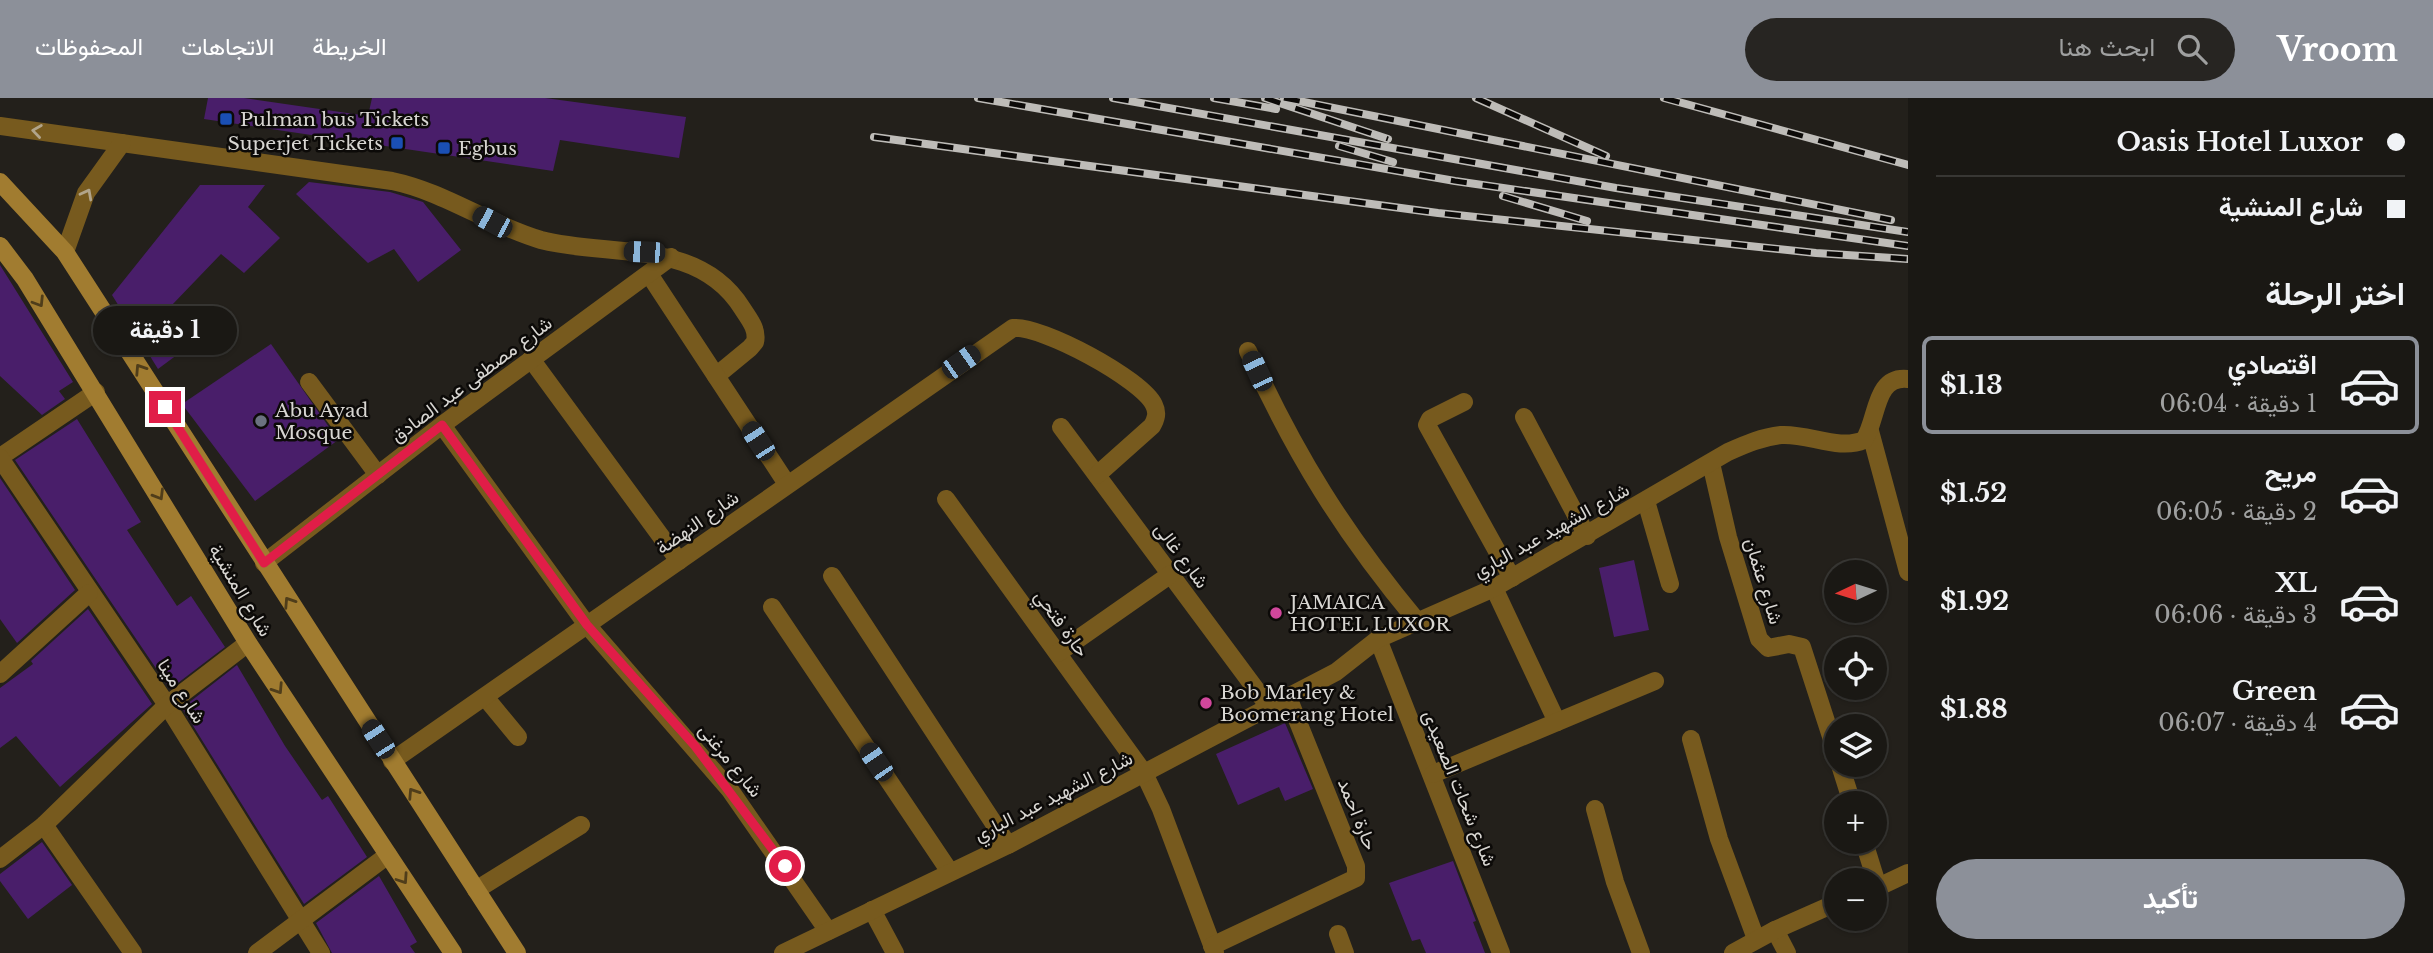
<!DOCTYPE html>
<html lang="ar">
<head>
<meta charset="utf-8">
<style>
  :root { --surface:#1a1814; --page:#272522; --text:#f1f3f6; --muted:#9fa0a0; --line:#383734; --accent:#8c9099 }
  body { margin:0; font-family:"Libre Baskerville",Vazirmatn,serif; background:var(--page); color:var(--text); direction:rtl; height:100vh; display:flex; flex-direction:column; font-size:26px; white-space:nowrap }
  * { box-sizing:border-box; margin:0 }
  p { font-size:23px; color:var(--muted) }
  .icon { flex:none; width:38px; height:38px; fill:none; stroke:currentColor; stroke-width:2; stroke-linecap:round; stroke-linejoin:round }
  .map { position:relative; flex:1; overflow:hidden; direction:ltr }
  .drawer { display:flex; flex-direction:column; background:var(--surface); width:525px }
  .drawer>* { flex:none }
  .banner { display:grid; align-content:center; height:154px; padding:0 28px; background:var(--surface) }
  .needle { width:46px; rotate:266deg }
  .controls { position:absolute; left:1824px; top:462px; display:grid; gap:14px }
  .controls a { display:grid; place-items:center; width:63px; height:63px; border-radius:50%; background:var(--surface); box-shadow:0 2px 5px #0004,0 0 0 2px var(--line); font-size:35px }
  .end { position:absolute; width:32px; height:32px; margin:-16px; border:9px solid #e11d48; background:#fff; box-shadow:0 0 0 4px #fff }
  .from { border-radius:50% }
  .bubble { position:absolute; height:49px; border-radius:24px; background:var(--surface); box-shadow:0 2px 5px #0004,0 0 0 2px var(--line); font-size:23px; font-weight:700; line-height:49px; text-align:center; direction:rtl }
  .car { position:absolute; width:21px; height:42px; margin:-21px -10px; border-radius:9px; box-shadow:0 0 5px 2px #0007; background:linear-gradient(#222 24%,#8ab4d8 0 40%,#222 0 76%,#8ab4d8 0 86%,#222 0) }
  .banner b { display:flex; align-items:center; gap:24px; height:66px; font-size:26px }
  .banner b+b { border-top:2px solid var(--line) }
  .banner i { width:18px; height:18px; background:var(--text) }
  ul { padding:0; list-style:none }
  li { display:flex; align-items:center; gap:21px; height:98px; margin:0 14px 10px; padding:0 14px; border:4px solid transparent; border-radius:10px }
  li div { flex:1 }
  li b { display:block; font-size:26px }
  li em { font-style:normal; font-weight:700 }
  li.on { border-color:var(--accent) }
  li>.icon { width:63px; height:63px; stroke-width:1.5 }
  h2 { padding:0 28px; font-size:32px; line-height:84px }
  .cta { display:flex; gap:14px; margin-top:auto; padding:14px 28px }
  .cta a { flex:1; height:80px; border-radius:42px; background:var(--accent); color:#fff; font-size:28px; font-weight:700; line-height:80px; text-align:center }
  header { display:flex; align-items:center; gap:42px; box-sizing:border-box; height:98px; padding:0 35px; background:var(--accent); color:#fff }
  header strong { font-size:33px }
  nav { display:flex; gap:38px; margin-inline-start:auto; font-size:24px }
  .search { width:490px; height:63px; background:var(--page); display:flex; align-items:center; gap:18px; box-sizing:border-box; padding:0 24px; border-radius:38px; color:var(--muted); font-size:26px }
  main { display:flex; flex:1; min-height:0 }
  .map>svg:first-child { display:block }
  .building { fill:#491e6a }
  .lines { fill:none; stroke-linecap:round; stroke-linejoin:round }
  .street { stroke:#775a1e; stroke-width:18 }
  .secondary { stroke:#a17c30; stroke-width:18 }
  .rail-casing { stroke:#bebcb8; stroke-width:8 }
  .rail { stroke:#0c0a08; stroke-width:5; stroke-dasharray:16; stroke-linecap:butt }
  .oneway { stroke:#b1a48a }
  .oneway2 { stroke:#4f3d1a }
  .route { stroke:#e11d48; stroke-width:9 }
  .transit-dot { fill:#1a4fb4; stroke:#0c0a08; stroke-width:2.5 }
  .worship-dot { fill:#6b7280; stroke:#0c0a08; stroke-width:2.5 }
  .hotel-dot { fill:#d1479c; stroke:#0c0a08; stroke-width:2.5 }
  .labels { text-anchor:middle; stroke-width:5; stroke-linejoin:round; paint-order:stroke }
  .poi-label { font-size:19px; fill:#d8d6d2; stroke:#0c0a08; text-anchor:start }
  .street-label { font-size:19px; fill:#d8d6d2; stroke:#0c0a08 }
</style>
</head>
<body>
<header>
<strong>Vroom</strong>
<div class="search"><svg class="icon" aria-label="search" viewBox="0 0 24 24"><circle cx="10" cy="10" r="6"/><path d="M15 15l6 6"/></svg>ابحث هنا</div>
<nav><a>الخريطة</a><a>الاتجاهات</a><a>المحفوظات</a></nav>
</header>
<main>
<section class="drawer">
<div class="banner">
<b><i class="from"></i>Oasis Hotel Luxor</b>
<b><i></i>شارع المنشية</b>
</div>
<h2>اختر الرحلة</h2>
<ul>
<li class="on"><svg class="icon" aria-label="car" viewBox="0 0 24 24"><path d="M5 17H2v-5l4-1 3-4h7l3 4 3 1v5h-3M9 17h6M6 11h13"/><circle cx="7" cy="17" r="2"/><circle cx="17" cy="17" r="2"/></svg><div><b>اقتصادي</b><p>1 دقيقة · 06:04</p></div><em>$1.13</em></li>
<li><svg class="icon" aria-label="car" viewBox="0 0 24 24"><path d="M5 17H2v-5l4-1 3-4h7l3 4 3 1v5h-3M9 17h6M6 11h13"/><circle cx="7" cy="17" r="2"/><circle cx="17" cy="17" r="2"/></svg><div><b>مريح</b><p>2 دقيقة · 06:05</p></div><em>$1.52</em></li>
<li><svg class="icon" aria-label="car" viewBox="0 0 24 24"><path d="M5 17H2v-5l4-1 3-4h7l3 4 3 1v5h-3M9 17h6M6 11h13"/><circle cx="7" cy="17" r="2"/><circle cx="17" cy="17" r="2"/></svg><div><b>XL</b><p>3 دقيقة · 06:06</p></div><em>$1.92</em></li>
<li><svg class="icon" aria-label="car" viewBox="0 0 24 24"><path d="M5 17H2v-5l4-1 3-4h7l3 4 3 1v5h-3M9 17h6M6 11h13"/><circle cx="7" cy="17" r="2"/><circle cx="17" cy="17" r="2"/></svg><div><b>Green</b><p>4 دقيقة · 06:07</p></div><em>$1.88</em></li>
</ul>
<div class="cta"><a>تأكيد</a></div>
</section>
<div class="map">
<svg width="1908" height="855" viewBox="0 0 1908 855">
  <rect width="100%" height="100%" fill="#23201b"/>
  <g class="building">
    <polygon points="208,0 244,0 368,18 372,0 545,0 686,19 679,60 560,42 553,73 204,21"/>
    <polygon points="309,84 390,94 423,104 461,152 418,184 394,151 368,165 296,96"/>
    <polygon points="200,87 265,87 248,109 280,140 244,175 221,156 171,208 201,239 158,271 112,197"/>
    <polygon points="0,167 73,284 59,293 65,301 42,317 0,278"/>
    <polygon points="271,246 338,342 255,403 182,306"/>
    <polygon points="77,321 141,424 127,432 177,508 191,498 225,549 170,591 15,362"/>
    <polygon points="0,380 75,492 17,545 0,521"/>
    <polygon points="1634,462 1649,532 1614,539 1599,470"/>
    <polygon points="88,511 152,606 60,689 16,638 0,650 0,590 33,566 31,563"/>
    <polygon points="237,567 285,648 322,702 328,698 367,759 304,806 182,610"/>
    <polygon points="1285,625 1313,691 1285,703 1279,689 1238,707 1216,656"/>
    <polygon points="42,744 72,787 28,821 0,783 0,776"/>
    <polygon points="1453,763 1476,823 1473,824 1485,855 1426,855 1420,841 1412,843 1389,785"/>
    <polygon points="379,778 417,844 410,848 415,855 332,855 316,825"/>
  </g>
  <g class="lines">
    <g class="street">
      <path d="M0,28L392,83C445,94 489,127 541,142C610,160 698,140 742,210C749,221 758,231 755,244L750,250L716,278"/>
      <polyline points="65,154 86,95 122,45"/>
      <polyline points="649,176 787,386"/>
      <path d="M1248,253C1296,358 1343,434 1417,523"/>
      <polyline points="531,261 679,463"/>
      <polyline points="309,284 378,377"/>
      <polyline points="1464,304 1430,321 1427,327 1512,480"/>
      <polyline points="1524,319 1587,438"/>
      <polyline points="442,327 587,527 730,692 828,833"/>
      <polyline points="1061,329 1269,609"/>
      <polyline points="1870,333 1908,474"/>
      <polyline points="0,359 96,294"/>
      <polyline points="0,360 167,607 321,855"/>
      <polyline points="1711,365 1728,439 1759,541 1768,550 1789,546 1802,549 1836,654"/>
      <polyline points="946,401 1144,675 1161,711 1215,855"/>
      <polyline points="1646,403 1670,486"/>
      <polyline points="264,465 442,327 671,159"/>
      <polyline points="832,478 1008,747"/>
      <polyline points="1494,490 1557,624"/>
      <polyline points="772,509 950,774"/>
      <polyline points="1378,541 1501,855"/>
      <polyline points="1058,555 1171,476"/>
      <polyline points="0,576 89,495"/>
      <polyline points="485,599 518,639"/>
      <polyline points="1691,641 1719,741 1756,841"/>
      <path d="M392,663L1013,230C1041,227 1142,281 1154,307C1158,315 1156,321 1152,328L1097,377"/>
      <polyline points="1840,667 1852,705"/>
      <polyline points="1433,676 1655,583"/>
      <polyline points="1595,711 1615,784 1641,855"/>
      <polyline points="44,727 133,855"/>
      <polyline points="1864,744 1878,789"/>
      <polyline points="0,761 44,727 167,607 248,545"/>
      <polyline points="1874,791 1908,775"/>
      <polyline points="476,792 581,727"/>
      <polyline points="872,812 895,855"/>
      <polyline points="1775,832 1787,855"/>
      <polyline points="1338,836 1345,855"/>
      <polyline points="1212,848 1356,780 1356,768 1288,599"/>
      <polyline points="257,855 388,757"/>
      <path d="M783,855L1008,747L1288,599L1336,574L1378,541L1494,490L1728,354C1746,346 1762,339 1781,337C1808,335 1839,353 1864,342C1878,321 1874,277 1908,281"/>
      <polyline points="1733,855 1775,832 1836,805"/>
    </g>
    <g class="secondary">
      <polyline points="0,84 65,154 517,855"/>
      <polyline points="0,148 25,181 248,545 453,855"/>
    </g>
    <g class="rail-casing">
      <g id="rail">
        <polyline points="978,0 1455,83 1908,148"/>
        <polyline points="1113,0 1616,90 1908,134"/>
        <polyline points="1214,0 1276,11"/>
        <polyline points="1265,0 1388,41"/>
        <polyline points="1284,0 1891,122"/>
        <polyline points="1476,0 1606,58"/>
        <polyline points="1664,0 1908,67"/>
        <polyline points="874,39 1438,115 1816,155 1908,161"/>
        <polyline points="1339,48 1393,64"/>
        <polyline points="1503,98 1587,123"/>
      </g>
    </g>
    <use href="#rail" class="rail"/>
  </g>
  <defs><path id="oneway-chevron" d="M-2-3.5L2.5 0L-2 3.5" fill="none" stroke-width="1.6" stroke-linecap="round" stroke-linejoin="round" transform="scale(1.75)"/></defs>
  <g class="oneway">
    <use href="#oneway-chevron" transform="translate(37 33) rotate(-172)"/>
    <use href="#oneway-chevron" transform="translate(87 96) rotate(-62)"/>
  </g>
  <g class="oneway2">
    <use href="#oneway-chevron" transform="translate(39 204) rotate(58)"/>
    <use href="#oneway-chevron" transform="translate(140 271) rotate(-123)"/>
    <use href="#oneway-chevron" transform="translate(159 397) rotate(59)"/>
    <use href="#oneway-chevron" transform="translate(289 504) rotate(-123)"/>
    <use href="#oneway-chevron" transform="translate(278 591) rotate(57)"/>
    <use href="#oneway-chevron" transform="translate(413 695) rotate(-123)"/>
    <use href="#oneway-chevron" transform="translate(403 781) rotate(56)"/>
  </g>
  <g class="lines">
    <polyline class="route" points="165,309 264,465 442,327 587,527 695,648 785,768"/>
  </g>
  <g class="transit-dot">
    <rect x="219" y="14" width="14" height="14" rx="3.5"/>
    <rect x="390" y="38" width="14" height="14" rx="3.5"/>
    <rect x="437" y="43" width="14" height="14" rx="3.5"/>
  </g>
  <circle class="worship-dot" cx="261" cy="323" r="7"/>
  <g class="hotel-dot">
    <circle cx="1276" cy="515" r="7"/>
    <circle cx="1206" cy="605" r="7"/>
  </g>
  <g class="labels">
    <g class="poi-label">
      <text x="240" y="28">Pulman bus Tickets</text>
      <text x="383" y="52" text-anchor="end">Superjet Tickets</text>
      <text x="458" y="57">Egbus</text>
      <text x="275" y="319">Abu Ayad<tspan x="275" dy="22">Mosque</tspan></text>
      <text x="1290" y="511">JAMAICA<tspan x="1290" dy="22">HOTEL LUXOR</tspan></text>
      <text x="1220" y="601">Bob Marley &amp;<tspan x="1220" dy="22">Boomerang Hotel</tspan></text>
    </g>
    <g class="street-label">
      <text transform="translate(471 281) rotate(-37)" y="7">شارع مصطفى عبد الصادق</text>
      <text transform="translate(697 424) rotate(-35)" y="7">شارع النهضة</text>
      <text transform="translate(1551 432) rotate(-29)" y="7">شارع الشهيد عبد الباري</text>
      <text transform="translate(1182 457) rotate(53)" y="7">شارع غالى</text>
      <text transform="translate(1764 483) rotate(73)" y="7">شارع عثمان</text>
      <text transform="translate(241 492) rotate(59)" y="7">شارع المنشية</text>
      <text transform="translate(1062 525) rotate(54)" y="7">حارة فتحي</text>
      <text transform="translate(182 593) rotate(57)" y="7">شارع مينا</text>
      <text transform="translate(731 662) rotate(51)" y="7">شارع مرغنى</text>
      <text transform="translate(1460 690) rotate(68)" y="7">شارع شحات الصعيدى</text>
      <text transform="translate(1053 698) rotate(-27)" y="7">شارع الشهيد عبد الباري</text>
      <text transform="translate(1358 716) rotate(68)" y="7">حارة احمد</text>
    </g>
  </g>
</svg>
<div class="controls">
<a><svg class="needle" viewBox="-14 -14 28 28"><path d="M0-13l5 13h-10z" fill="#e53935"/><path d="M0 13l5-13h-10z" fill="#9fa0a0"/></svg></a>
<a><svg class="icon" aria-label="locate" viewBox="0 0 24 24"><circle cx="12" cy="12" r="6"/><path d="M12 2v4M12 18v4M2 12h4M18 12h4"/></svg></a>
<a><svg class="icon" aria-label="layers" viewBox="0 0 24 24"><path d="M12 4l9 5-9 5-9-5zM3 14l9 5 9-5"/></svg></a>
<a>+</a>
<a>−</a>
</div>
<i class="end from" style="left:785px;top:768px"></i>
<i class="end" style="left:165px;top:309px"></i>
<div class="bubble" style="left:93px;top:208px;width:144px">1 دقيقة</div>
<i class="car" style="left:492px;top:124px;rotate:298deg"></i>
<i class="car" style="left:644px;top:154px;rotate:272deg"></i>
<i class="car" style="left:961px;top:264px;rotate:55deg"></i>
<i class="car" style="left:1257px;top:273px;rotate:335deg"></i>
<i class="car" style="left:758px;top:343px;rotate:327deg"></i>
<i class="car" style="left:378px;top:641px;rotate:327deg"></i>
<i class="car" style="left:876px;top:664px;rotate:326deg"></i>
</div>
</main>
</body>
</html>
